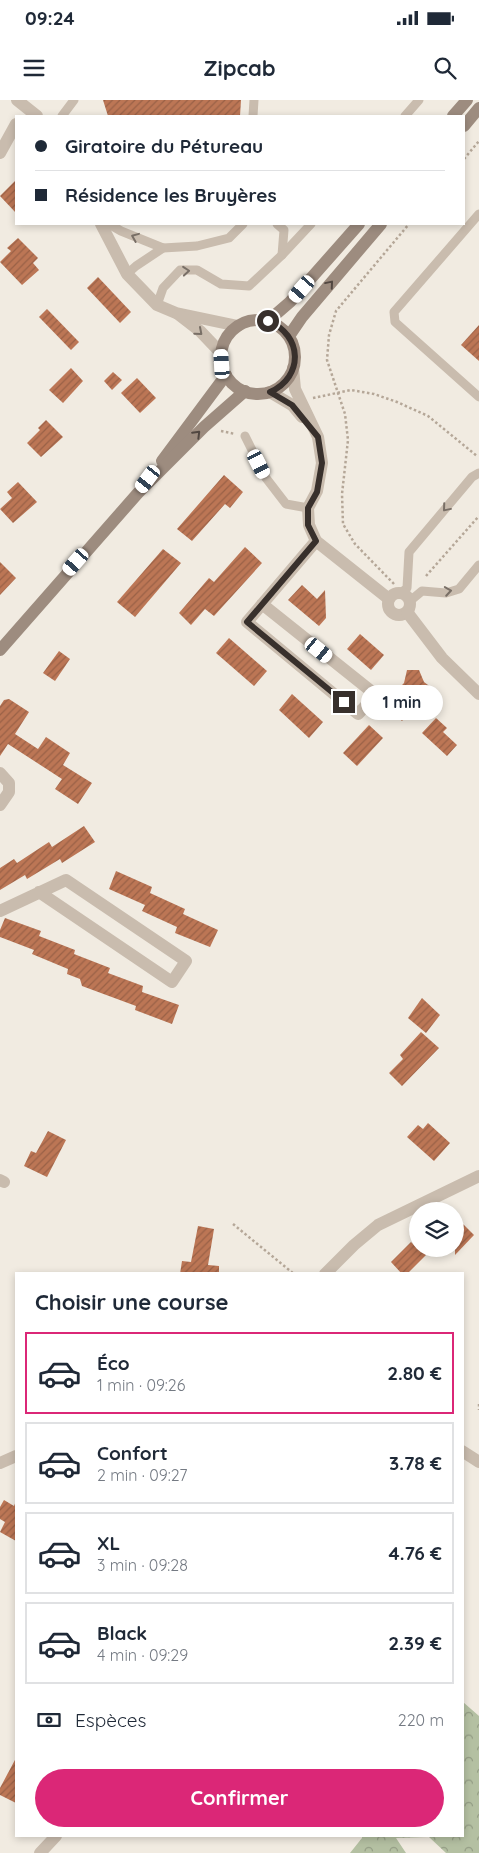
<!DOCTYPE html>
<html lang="fr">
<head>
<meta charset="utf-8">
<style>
  :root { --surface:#fff; --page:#f6f6f7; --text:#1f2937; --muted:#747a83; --line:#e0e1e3; --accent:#db2777 }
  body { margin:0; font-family:Quicksand,sans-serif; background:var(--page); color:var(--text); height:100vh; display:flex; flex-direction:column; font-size:19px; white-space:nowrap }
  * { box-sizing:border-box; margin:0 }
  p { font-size:16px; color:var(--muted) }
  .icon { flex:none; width:28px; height:28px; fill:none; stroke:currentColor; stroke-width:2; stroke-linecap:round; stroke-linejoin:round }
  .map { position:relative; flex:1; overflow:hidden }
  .drawer { position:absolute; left:15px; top:1172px; width:449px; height:565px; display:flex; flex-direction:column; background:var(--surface); border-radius:0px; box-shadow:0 2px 8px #0003 }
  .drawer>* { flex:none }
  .banner { position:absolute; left:15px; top:15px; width:450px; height:110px; border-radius:0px; box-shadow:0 2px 8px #0003; display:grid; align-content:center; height:110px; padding:0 20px; background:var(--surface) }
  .controls { position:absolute; left:409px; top:1102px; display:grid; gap:10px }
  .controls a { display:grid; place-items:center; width:55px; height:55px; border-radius:50%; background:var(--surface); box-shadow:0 2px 8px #0003; font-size:25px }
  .end { position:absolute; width:22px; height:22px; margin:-11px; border:6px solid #38302c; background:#fff; box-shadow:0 0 0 2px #fff }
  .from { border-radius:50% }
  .bubble { position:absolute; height:35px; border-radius:18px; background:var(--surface); box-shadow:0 2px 8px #0003; font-size:16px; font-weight:700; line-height:35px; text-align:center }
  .car { position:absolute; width:15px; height:30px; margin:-15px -8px; border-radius:6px; box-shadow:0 0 4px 1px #0007; background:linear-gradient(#fff 24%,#345 0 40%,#fff 0 76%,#345 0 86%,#fff 0) }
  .banner b { display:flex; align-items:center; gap:18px; height:48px; font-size:19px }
  .banner b+b { border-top:1px solid var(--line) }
  .banner i { width:12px; height:12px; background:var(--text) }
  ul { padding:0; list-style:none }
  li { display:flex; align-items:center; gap:15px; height:82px; margin:0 10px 8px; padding:0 10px; border:2px solid var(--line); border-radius:0px }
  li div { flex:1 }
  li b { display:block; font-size:19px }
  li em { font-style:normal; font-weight:700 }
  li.selected { border-color:var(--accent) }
  li>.icon { width:45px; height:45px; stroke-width:1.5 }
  h2 { padding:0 20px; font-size:22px; line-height:60px }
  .pay { display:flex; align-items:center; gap:12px; height:55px; padding:0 20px; font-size:19px }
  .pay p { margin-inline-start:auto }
  .button { display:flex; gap:10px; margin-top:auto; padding:10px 20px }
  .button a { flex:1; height:58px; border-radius:30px; background:var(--accent); color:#fff; font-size:20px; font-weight:700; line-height:58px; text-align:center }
  .status { display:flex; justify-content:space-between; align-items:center; height:35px; padding:0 25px; background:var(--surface); direction:ltr }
  .status svg { height:14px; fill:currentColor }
  header { display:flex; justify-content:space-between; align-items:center; height:65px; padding:0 20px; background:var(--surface); font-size:22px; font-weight:700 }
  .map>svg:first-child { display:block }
  .forest { fill:url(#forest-crowns) }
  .building { fill:url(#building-hatch) }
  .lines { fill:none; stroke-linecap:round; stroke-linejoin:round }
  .path { stroke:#b5a798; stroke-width:2.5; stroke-dasharray:2.5 2.5; stroke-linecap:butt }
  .service { stroke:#c9bcae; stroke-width:9 }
  .minor { stroke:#c9bcae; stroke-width:12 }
  .secondary { stroke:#9d8c7f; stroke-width:12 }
  .oneway { stroke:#796f66 }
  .oneway2 { stroke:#514741 }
  .route { stroke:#38302c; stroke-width:6 }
</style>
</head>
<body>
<div class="status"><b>09:24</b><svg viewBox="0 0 49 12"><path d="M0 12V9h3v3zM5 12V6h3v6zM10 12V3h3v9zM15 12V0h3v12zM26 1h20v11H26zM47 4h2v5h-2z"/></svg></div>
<header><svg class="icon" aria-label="menu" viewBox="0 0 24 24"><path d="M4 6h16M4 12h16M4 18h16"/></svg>Zipcab<svg class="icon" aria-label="search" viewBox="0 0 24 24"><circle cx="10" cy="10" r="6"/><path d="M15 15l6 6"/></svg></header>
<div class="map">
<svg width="479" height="1753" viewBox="0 0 479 1753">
  <defs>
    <pattern id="forest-crowns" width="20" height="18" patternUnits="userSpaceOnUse" patternTransform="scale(1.25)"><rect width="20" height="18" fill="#b4c0a2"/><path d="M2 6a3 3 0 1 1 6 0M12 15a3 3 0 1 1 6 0" fill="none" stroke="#939c84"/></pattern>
    <pattern id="building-hatch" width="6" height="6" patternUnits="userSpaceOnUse" patternTransform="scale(1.25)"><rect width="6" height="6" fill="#bc7655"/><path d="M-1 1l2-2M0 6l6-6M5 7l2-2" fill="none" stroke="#9a6147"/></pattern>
  </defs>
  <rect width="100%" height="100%" fill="#f1ebe1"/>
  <polygon class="forest" points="463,1602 479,1616 479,1753 446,1753 429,1737 396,1738 406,1753 350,1753 362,1738 362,1736 462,1736"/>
  <g class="building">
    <polygon points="103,0 241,0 240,16 108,16"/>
    <polygon points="16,80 16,113 0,96"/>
    <polygon points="18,138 38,158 33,163 39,170 22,185 0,162 11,151 7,148"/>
    <polygon points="98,177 131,212 120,223 87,188"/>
    <polygon points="47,209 79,242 71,250 39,217"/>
    <polygon points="479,225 479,261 461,245"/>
    <polygon points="71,268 83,281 63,303 49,290"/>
    <polygon points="113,272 122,280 112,290 104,281"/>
    <polygon points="137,278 156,298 140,313 121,293"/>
    <polygon points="46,320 63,337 41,357 27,343 40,330 38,328"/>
    <polygon points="224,375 243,392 230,408 225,404 192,441 177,429"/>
    <polygon points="18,382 37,402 13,423 0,409 12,398 7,392"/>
    <polygon points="245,447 262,463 214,516 205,509 191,525 179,513 209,478 214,482"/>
    <polygon points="163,449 181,463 135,517 117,502"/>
    <polygon points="0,462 16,478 0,495"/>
    <polygon points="302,485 317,499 325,490 326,518 319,526 288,500"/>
    <polygon points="360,534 384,555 371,570 347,549"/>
    <polygon points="229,538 267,571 254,586 216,553"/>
    <polygon points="59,551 70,559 55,581 43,573"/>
    <polygon points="407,570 419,570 424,582 432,588 402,621 386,606 392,600 389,598 404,583"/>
    <polygon points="292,594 323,622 309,638 279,610"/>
    <polygon points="9,599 29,612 15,634 38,649 46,637 70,653 63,665 92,683 78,704 55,689 62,679 8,644 0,656 0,606 4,600"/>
    <polygon points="436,618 447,628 443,632 457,645 447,656 422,633"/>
    <polygon points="369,625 383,638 357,666 343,653"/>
    <polygon points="84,726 95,742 62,763 60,759 27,779 25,775 0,790 0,768 14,759 17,763 49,742 52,747"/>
    <polygon points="116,771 152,787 150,793 185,809 183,814 218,830 210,847 175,833 177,827 142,811 145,805 109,789"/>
    <polygon points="5,818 41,831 39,836 75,850 74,854 110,868 108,873 143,886 142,892 179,905 172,924 135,910 136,906 82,886 80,879 67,874 68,869 32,854 34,850 0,837 0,830"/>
    <polygon points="422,898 440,915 426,933 408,918"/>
    <polygon points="421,932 439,948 402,986 389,973 403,959 400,955"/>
    <polygon points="428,1023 450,1043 434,1061 407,1037 418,1025 423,1029"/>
    <polygon points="48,1031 66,1040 47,1077 24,1066 31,1051 36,1053"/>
    <polygon points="455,1116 474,1135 455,1155"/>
    <polygon points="198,1126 214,1129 208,1165 219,1166 219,1174 180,1174 182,1161 191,1162"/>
    <polygon points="411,1142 418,1149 432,1149 407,1174 402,1174 391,1162"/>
    <polygon points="4,1400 14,1406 16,1401 16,1441 0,1432 5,1422 0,1419 0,1407"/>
    <polygon points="16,1658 16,1703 0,1695 0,1688"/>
  </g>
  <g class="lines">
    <g class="path">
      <polyline points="464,59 479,41"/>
      <polyline points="313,298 351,290 374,294 397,302 428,316 477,356"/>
      <polyline points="221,331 235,334"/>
      <polyline points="426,476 479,416"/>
      <polyline points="394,484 355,444 343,424 342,394 348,340 345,314 327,260 329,235 336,211 409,124"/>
      <polyline points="233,1124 294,1174"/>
      <polyline points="479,1304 479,1310"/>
    </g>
    <g class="service">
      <polyline points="62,16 74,0"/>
      <polyline points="253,16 254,0"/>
      <polyline points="405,16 419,0"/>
      <polyline points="479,114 394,212 395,222 479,297"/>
      <polyline points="109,124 121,131 163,148"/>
      <polyline points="277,124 284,130 282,155"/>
      <polyline points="127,174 136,166 163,148 197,146 229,138 243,124"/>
      <polyline points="157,205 163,188 180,170 197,170 221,184 249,186 282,155 311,124"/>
      <polyline points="245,336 266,378 286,404 308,408"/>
      <polyline points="401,493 407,488 409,452 472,377 479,373"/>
      <polyline points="410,501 422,491 446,493 459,489 479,465"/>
    </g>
    <g class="minor">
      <polyline points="17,0 37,16"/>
      <polyline points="0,53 16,24"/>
      <polyline points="101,124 127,174 157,205 176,213 238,226"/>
      <polyline points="178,214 200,231 221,253"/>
      <polyline points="293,268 295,289 318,337 322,363 317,391 308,408 309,425 316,441 389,499"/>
      <polyline points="270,292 292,305 302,317"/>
      <circle cx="399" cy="504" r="11"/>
      <polyline points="262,504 376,595 358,614 247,522 316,441"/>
      <polyline points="407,512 442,558 479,594"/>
      <polyline points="0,673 9,683 9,692 0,705"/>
      <polyline points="0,811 66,780 186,861 172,882 39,792"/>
      <polyline points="0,1080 4,1082"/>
      <polyline points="325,1174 354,1145 378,1125 479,1076"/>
      <polyline points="462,1351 479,1362"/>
      <polyline points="0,1363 16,1356"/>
      <polyline points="40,1753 56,1736"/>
    </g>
    <g class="secondary">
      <polyline points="453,16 467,0"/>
      <polyline points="464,26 479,8"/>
      <circle cx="258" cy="257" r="37"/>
      <polyline points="268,221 290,202 359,124"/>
      <polyline points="289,236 302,217 381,124"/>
      <polyline points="162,361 226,275"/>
      <polyline points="0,550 138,393 204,327 245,291"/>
    </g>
  </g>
  <defs><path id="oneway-chevron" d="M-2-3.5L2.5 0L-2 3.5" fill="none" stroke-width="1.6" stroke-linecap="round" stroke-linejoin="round" transform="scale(1.25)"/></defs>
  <g class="oneway">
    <use href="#oneway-chevron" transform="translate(135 137) rotate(-158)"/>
    <use href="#oneway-chevron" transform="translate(186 171) rotate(-5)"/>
    <use href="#oneway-chevron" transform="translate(199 232) rotate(41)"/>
    <use href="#oneway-chevron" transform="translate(446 408) rotate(130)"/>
    <use href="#oneway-chevron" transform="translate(448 491) rotate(-9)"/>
  </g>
  <g class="oneway2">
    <use href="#oneway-chevron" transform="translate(330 184) rotate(-50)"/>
    <use href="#oneway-chevron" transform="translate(197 334) rotate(-45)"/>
  </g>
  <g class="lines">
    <path class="route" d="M268,221C303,235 304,277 270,292L292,305L318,337L322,363L317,392L308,408V425L316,441L247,522L344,602"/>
  </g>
</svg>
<div class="controls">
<a><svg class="icon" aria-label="layers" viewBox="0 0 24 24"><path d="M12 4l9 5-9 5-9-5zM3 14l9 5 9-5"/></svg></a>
</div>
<i class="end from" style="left:268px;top:221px"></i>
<i class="end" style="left:344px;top:602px"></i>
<div class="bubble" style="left:361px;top:585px;width:82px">1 min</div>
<i class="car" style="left:302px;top:189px;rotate:221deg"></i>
<i class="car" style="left:222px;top:264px;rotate:356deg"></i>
<i class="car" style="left:259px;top:364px;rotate:153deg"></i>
<i class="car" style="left:148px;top:379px;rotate:217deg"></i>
<i class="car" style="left:76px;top:462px;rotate:221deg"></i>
<i class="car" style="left:319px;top:550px;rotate:129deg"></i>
<div class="banner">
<b><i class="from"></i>Giratoire du Pétureau</b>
<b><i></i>Résidence les Bruyères</b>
</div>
<section class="drawer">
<h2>Choisir une course</h2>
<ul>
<li class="selected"><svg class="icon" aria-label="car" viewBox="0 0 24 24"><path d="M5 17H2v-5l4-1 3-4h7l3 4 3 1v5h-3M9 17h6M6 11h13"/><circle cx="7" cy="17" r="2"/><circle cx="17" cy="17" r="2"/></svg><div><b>Éco</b><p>1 min · 09:26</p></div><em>2.80 €</em></li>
<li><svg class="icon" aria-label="car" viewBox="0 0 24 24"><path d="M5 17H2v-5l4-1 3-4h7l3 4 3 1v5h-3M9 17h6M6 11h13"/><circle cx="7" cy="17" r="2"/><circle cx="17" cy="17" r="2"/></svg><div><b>Confort</b><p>2 min · 09:27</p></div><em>3.78 €</em></li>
<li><svg class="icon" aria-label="car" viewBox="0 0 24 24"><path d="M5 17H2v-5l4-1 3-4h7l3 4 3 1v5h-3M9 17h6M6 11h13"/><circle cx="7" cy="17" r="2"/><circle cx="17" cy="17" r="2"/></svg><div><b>XL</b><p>3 min · 09:28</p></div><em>4.76 €</em></li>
<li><svg class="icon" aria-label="car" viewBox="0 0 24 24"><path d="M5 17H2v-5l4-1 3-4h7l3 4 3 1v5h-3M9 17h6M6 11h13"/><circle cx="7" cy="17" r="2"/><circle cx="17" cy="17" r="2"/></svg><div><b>Black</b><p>4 min · 09:29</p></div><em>2.39 €</em></li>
</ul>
<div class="pay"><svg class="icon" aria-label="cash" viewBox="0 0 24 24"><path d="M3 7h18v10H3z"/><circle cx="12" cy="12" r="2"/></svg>Espèces<p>220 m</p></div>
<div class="button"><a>Confirmer</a></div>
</section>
</div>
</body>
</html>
